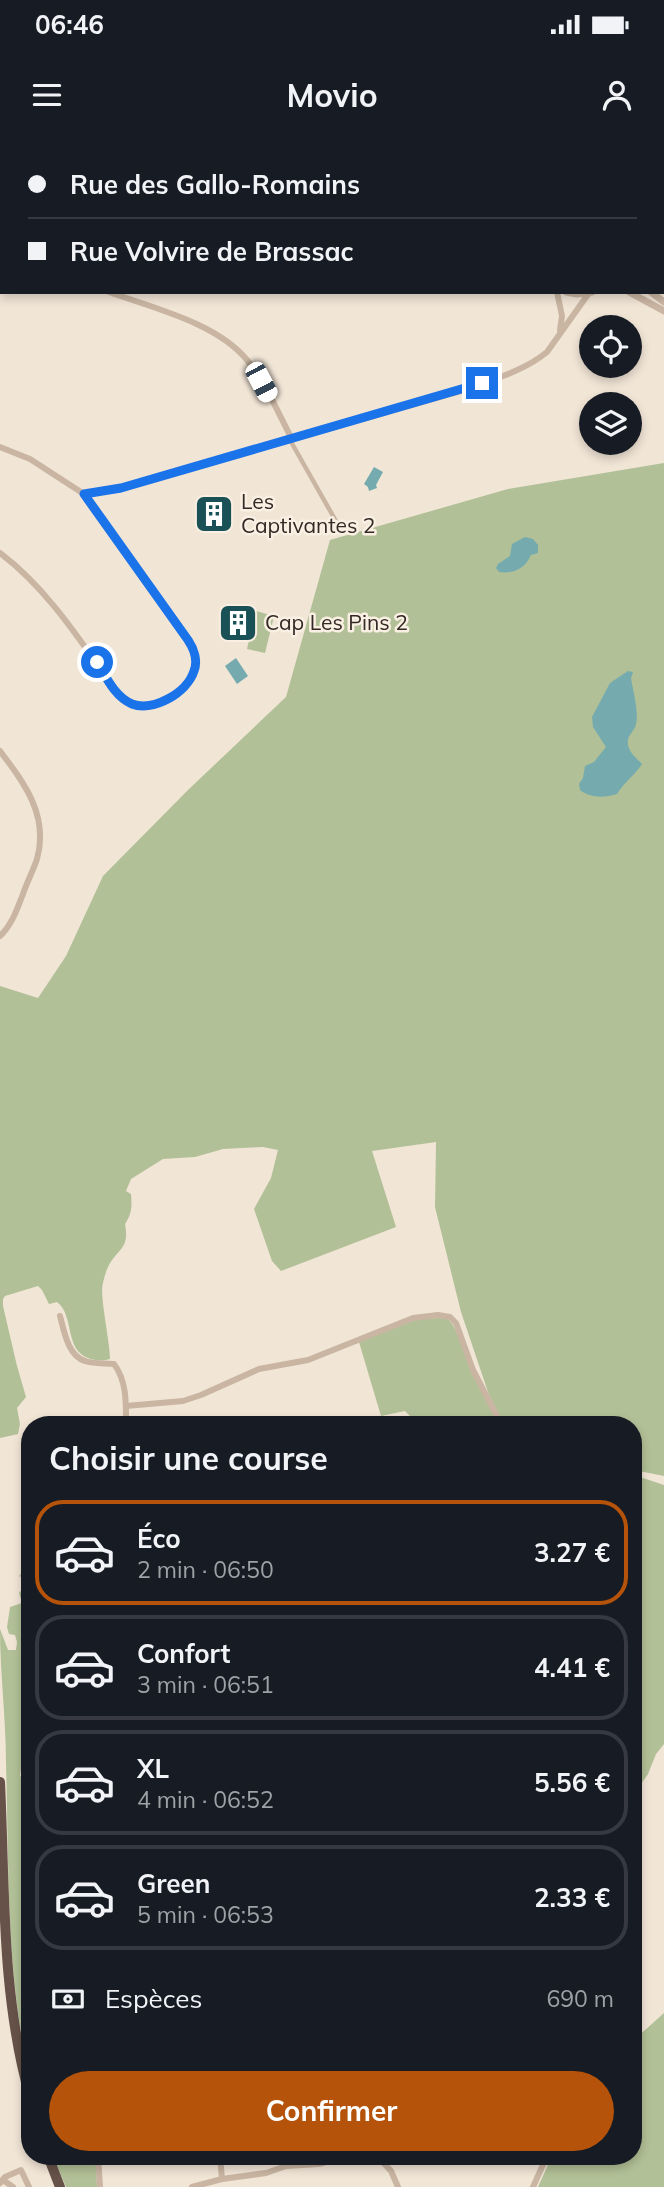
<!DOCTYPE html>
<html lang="fr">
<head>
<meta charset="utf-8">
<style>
  :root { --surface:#171b24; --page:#242831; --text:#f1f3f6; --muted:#9ea1a6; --line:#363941; --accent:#b45309 }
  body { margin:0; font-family:Mulish,sans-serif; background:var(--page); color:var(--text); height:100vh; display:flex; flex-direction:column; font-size:26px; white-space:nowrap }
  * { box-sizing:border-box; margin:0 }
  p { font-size:23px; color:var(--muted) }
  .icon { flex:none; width:38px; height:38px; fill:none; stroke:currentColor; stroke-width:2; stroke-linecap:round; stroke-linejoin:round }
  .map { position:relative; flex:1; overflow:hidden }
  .side { position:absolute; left:21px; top:1276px; width:621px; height:749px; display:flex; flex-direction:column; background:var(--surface); border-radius:28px; box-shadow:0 4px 10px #0003 }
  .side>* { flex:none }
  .top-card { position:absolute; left:0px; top:0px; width:665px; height:154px; box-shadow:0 4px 10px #0003; display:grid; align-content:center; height:154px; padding:0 28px; background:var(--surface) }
  .fabs { position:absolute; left:579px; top:175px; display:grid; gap:14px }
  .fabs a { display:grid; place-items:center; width:63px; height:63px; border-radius:50%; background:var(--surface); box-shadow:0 4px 10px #0003; font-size:35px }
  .end { position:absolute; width:32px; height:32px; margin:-16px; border:9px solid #1a73e8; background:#fff; box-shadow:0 0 0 4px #fff }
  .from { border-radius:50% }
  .car { position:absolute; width:21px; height:42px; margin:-21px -10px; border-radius:9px; box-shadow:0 0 5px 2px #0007; background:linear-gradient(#fff 24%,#345 0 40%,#fff 0 76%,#345 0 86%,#fff 0) }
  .top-card b { display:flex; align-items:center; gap:24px; height:66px; font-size:26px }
  .top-card b+b { border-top:2px solid var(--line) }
  .top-card i { width:18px; height:18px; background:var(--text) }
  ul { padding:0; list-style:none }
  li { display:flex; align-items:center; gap:21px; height:105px; margin:0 14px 10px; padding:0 14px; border:4px solid var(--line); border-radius:28px }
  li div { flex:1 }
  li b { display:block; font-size:26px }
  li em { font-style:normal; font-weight:700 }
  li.current { border-color:var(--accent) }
  li>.icon { width:63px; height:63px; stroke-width:1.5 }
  h2 { padding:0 28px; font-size:32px; line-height:84px }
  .pay { display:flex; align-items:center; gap:18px; height:77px; padding:0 28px; font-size:26px }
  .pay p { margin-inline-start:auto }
  .primary-button { display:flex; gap:14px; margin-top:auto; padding:14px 28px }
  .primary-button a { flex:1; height:80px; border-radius:42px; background:var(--accent); color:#fff; font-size:28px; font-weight:700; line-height:80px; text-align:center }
  .status { display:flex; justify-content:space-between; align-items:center; height:49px; padding:0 35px; background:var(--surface); direction:ltr }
  .status svg { height:19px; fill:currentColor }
  header { display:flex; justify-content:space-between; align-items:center; height:91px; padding:0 28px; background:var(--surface); font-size:32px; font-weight:700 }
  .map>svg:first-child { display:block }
  .green { fill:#b1c096 }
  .water { fill:#75abaf }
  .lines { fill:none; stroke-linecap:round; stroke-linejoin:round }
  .pedestrian { stroke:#c9b5a2; stroke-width:4.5 }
  .minor { stroke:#c9b5a2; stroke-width:6 }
  .tertiary { stroke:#c9b5a2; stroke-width:7 }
  .trunk { stroke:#665248; stroke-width:10 }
  .route { stroke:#1a73e8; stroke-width:9 }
  .labels { text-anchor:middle; stroke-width:5; stroke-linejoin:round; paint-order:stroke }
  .poi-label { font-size:21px; fill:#342a25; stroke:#f9efe2; text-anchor:start }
</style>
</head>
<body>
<div class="status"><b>06:46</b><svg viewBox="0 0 49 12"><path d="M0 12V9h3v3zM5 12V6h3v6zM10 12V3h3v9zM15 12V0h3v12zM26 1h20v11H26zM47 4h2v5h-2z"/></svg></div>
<header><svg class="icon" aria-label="menu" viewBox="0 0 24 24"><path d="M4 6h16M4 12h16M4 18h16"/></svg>Movio<svg class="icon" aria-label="person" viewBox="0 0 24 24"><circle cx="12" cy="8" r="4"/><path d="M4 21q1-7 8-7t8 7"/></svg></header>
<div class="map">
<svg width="664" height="2047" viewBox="0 0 664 2047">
  <rect width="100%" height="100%" fill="#f1e5d6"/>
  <g class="green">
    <path d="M664,323V1336L634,1330V1284H504L489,1255L461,1172L435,1067L436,1002L372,1011L396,1087L281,1131L272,1121L254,1069L271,1038L278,1010L263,1007L223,1009L195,1017L163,1019L131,1039L126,1051L131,1054C132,1066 132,1074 125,1084C130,1110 117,1108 108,1127C106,1131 104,1138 103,1143C99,1154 110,1201 110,1219C104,1221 95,1221 88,1218C64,1209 75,1176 57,1162L49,1164L42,1150L38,1146L5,1156L3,1159V1166L17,1226L26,1257L17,1268L20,1284L18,1294L0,1298V846L38,858L66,816L103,736L188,650L286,557L330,400L508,349Z"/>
    <polygon points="256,471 274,476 265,513 247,509"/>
    <polygon points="439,1178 448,1179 453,1185 500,1284 418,1284 405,1271 381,1276 359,1202 418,1179"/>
    <polygon points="634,1335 664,1345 664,1604 656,1614 648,1634 634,1654"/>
    <path d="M24,1431L30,1434V1632L26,1628L21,1629L20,1636L30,1643V1938C6,1835 9,1728 6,1623C6,1578 0,1533 0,1489L8,1510H16L17,1502L15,1495L9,1494L7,1487L10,1467L22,1463L19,1453L27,1444L25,1439L19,1436Z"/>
    <polygon points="664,1873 664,2047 538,2047 552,2016 634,2016 634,1900"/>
    <polygon points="53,2016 96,2016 97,2047 66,2047"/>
  </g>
  <g class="water">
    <polygon points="374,327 383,332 376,345 377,348 369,351 368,347 364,344"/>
    <path d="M525,397L533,399L538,405V413L531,415C525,429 513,434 499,432L496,428L498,424L510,416L512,404Z"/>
    <polygon points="236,518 248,536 237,544 225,526"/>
    <path d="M628,531L633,532L631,538C633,551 639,572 636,584C635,590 629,594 628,600C626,610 636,618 642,624C635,635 624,642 617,654C604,658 590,658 580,650L579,644L583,638L585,626L594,622L606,607L593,587L592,577L610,543Z"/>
  </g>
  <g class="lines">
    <polyline class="pedestrian" points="290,300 337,383"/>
    <g class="minor">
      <polyline points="11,0 11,2"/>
      <polyline points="319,0 324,2"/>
      <polyline points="33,2 36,0"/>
      <polyline points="508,2 514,0"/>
      <polyline points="595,2 596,0"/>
      <polyline points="0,52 2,48"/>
      <polyline points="663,75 664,76"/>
      <polyline points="663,87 664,87"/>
      <polyline points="0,113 2,114"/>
      <path d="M109,152C153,168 217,183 247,220C266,243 278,273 292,299"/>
      <polyline points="557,152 562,176 560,190"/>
      <path d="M0,307L30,319L84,354L191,504C195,512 197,524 194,532C188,546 165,565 150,566C138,567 129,562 119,555C83,505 50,451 0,413"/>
      <path d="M84,354L121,348L464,250C492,240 524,231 547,212L589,153"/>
      <path d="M0,611C25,644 49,676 37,719C33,731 27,742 23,754C17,769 12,785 0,796"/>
      <path d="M60,1176C64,1191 68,1216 85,1221C93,1224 105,1223 114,1224C127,1241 126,1264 126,1284"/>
      <polyline points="126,1266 183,1261 201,1255 259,1229 308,1220 413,1178 438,1175 450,1177 456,1183 473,1230 501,1284"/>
      <polyline points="98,2016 100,2047"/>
      <polyline points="220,2016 222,2039"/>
      <polyline points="377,2016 391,2031 398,2047"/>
      <polyline points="3,2040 13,2047"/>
      <polyline points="0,2043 5,2037 21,2030 29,2047"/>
      <polyline points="192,2047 222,2039 266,2033 286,2026 319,2024 347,2016"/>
      <polyline points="533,2047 547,2016"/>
    </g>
    <g class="tertiary">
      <polyline points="79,0 84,2"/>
      <polyline points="168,0 171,2"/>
      <polyline points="566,152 577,154 592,152"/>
      <polyline points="629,152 664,171"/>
      <polyline points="651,152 664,162"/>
    </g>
    <g class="trunk">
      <path d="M0,1642C5,1748 1,1855 30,1957"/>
      <polyline points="48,2016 60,2047"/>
    </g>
  </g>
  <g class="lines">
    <path class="route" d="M97,522C106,537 115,557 132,564C153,572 187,553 194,531C198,521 194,509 188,500L84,354L121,348L482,243"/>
  </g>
  <defs>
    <g id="building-square" transform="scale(2.0125)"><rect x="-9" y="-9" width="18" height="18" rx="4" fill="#1a5156" stroke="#f9efe2"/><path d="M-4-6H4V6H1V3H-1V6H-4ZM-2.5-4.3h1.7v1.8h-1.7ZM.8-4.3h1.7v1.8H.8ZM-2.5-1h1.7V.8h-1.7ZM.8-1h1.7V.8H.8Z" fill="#fff"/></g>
  </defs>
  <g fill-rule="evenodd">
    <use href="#building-square" x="214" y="374"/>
    <use href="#building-square" x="238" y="483"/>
  </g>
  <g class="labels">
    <g class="poi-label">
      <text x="241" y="369">Les<tspan x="241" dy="24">Captivantes 2</tspan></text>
      <text x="265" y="490">Cap Les Pins 2</text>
    </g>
  </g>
</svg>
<div class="fabs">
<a><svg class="icon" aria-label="locate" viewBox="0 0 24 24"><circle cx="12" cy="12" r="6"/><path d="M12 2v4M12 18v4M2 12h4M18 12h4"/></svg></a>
<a><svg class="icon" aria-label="layers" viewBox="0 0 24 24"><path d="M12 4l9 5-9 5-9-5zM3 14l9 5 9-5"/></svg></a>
</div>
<i class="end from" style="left:97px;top:522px"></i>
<i class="end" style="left:482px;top:243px"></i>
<i class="car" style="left:261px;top:242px;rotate:152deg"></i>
<div class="top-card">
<b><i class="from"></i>Rue des Gallo-Romains</b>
<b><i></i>Rue Volvire de Brassac</b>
</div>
<section class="side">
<h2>Choisir une course</h2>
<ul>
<li class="current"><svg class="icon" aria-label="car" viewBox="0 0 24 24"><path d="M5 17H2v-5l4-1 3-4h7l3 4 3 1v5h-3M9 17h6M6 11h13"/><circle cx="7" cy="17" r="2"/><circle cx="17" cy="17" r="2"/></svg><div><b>Éco</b><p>2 min · 06:50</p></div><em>3.27 €</em></li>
<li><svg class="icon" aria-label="car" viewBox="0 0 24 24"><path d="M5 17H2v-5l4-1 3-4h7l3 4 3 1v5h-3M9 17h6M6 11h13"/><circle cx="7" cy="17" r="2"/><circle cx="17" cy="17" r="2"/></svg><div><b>Confort</b><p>3 min · 06:51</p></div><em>4.41 €</em></li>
<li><svg class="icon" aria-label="car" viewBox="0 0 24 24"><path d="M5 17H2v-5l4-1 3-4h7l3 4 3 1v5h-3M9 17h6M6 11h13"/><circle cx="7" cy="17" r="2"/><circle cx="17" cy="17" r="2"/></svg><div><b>XL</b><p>4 min · 06:52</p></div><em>5.56 €</em></li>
<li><svg class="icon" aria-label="car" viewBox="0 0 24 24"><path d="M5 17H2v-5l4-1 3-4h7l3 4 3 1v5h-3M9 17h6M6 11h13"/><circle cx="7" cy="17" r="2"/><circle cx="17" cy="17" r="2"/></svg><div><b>Green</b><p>5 min · 06:53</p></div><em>2.33 €</em></li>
</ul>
<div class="pay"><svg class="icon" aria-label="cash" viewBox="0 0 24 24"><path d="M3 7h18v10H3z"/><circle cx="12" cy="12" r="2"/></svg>Espèces<p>690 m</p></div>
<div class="primary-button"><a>Confirmer</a></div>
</section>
</div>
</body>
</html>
